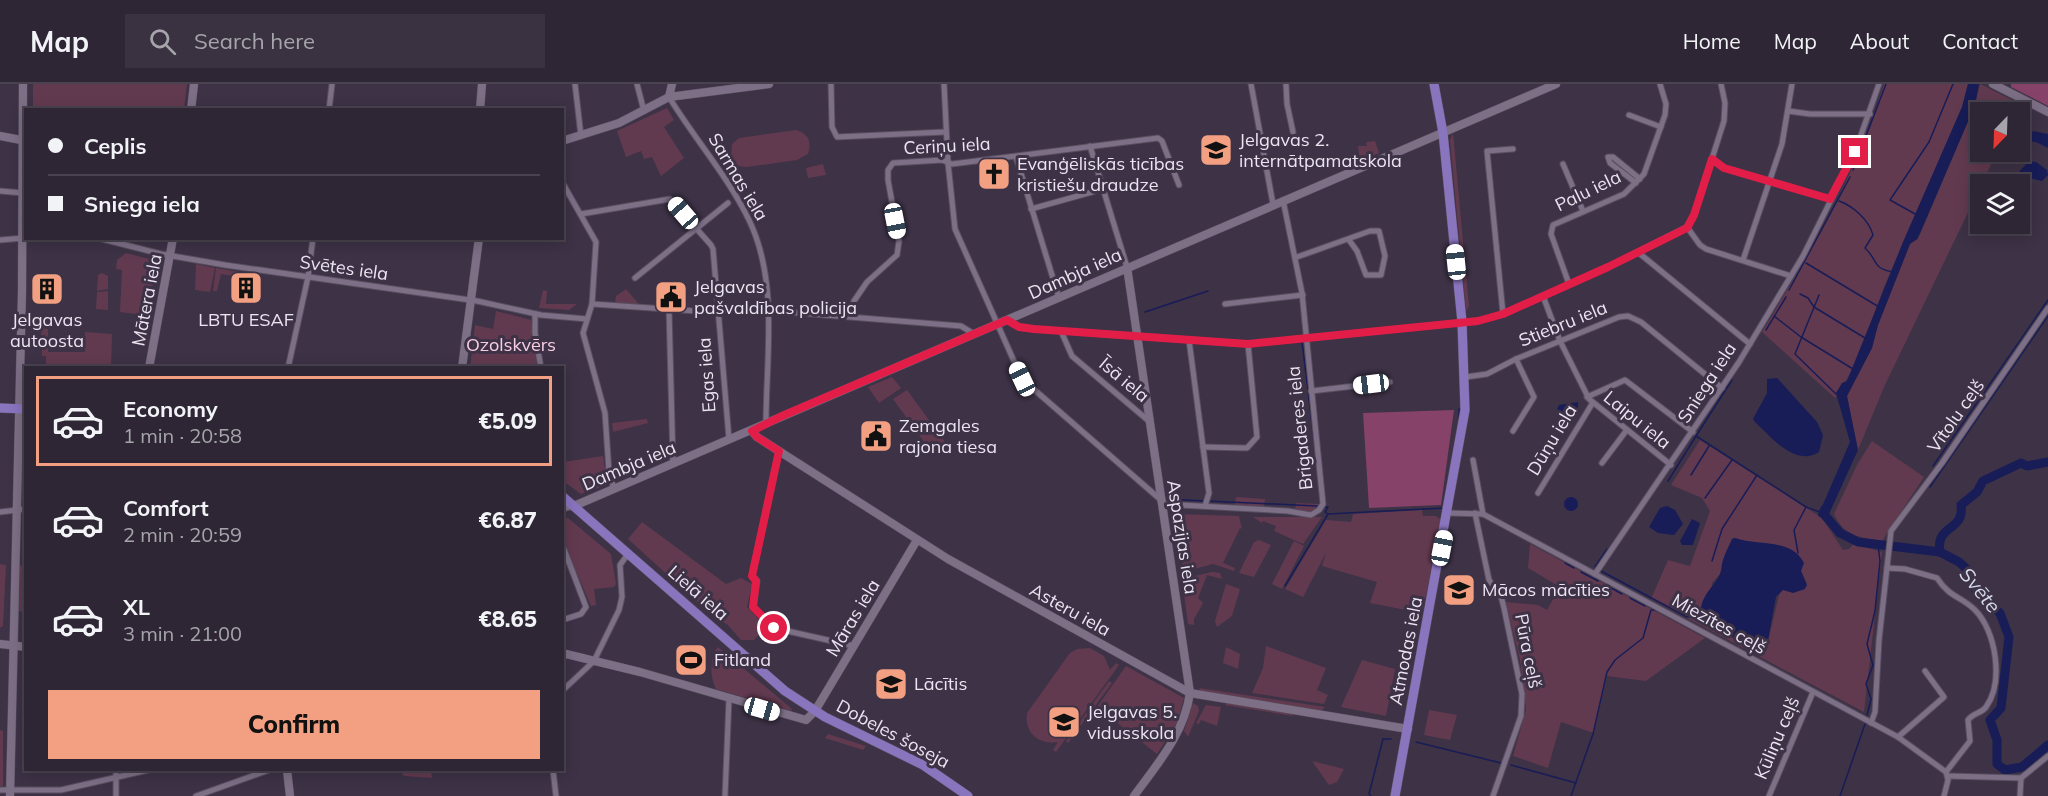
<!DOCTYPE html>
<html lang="en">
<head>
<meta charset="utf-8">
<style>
  :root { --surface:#2e2634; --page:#3a3240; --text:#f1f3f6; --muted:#a7a5ac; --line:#49434f; --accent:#f2a081 }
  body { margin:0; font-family:Mulish,sans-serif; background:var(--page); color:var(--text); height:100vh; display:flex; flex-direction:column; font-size:22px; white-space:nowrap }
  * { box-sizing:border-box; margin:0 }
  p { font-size:20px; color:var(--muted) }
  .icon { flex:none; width:33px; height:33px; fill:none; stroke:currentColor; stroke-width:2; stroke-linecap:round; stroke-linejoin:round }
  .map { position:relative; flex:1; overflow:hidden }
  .drawer { position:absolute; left:24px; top:282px; width:540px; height:405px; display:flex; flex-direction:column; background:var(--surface); border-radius:0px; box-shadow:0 3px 15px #0003,0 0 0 2px var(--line) }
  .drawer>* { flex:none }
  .hud { position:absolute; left:24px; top:24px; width:540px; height:132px; border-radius:0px; box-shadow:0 3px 15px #0003,0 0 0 2px var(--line); display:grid; align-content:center; height:132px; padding:0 24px; background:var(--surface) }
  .needle { width:39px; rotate:203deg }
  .tools { position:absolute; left:1970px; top:18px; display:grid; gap:12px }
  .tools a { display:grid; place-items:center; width:60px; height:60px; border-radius:0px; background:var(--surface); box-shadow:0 3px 15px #0003,0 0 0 2px var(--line); font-size:30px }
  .end { position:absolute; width:27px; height:27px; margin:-14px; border:8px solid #e11d48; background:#fff; box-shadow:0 0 0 3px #fff }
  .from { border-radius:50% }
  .car { position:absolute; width:18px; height:36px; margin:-18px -9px; border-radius:8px; box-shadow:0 0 4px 2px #0007; background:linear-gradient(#fff 24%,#345 0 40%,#fff 0 76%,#345 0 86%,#fff 0) }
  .hud b { display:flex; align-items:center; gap:21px; height:57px; font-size:22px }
  .hud b+b { border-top:2px solid var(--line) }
  .hud i { width:15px; height:15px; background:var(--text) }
  ul { padding:10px 0 0; list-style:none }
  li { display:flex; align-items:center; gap:18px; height:90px; margin:0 12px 9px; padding:0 12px; border:3px solid transparent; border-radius:0px }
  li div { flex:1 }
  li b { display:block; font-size:22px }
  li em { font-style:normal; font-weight:800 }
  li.selected { border-color:var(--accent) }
  li>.icon { width:54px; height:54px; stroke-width:1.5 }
  .button { display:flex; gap:12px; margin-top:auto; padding:12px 24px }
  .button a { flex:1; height:69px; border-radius:0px; background:var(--accent); color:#111; font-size:24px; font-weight:800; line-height:69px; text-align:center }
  header { display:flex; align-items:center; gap:36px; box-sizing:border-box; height:84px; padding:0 30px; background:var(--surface); border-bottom:2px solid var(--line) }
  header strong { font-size:28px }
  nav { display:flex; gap:33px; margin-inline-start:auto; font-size:21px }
  .search { width:420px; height:54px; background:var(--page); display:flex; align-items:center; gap:15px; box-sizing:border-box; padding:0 21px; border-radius:0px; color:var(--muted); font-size:22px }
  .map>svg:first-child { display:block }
  .green { fill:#623a50; fill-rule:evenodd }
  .forest { fill:#874269 }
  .water { fill:#181c57 }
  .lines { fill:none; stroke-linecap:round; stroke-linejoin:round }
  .stream { stroke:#181c57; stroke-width:1.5 }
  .river { stroke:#181c57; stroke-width:9 }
  .street-casing { stroke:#584e5f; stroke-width:7 }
  .secondary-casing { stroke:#584e5f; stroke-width:9 }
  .primary-casing { stroke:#584e5f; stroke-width:10 }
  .street { stroke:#7c6f86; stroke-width:5 }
  .secondary { stroke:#7c6f86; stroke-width:8 }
  .primary { stroke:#8974be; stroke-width:9 }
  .route { stroke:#e11d48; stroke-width:8 }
  .labels { text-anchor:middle; stroke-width:6; stroke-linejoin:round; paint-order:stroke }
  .poi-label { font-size:18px; fill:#ebe4f1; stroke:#3d3246; text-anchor:start }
  .street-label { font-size:18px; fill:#ebe4f1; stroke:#3d3246 }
  .park-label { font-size:18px; fill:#f9cfe3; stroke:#3d3246 }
  .water-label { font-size:20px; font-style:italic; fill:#d5daed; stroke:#3d3246 }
</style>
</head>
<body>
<header>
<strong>Map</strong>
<div class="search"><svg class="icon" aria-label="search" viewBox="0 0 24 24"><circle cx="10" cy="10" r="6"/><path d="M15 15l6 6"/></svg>Search here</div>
<nav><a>Home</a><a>Map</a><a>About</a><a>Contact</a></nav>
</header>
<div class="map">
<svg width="2048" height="712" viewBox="0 0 2048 712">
  <rect width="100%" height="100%" fill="#3d3246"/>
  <g class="green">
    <polygon points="33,0 187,0 184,26 33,25"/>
    <path d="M1884,0H1968L1962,23L1884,203L1856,280L1835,314L1762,248C1810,169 1858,88 1884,0Z"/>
    <polygon points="1980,0 2020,20 2016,28 1980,28 1980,68 1997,68 1884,303 1858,366 1847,312 1872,264 1878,241 1910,160 1918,155 1975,21"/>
    <polygon points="667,24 674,36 664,43 684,74 661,92 652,73 644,75 641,67 626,73 617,47"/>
    <path d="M796,46C808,49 812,58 808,70L797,76L747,83L738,82L731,74L732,60L739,54Z"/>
    <polygon points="1453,49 1469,222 1466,227 1450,56"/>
    <polygon points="1375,57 1379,69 1360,78 1358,62 1367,62 1366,58"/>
    <polygon points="823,80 826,91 808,94 806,84"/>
    <polygon points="126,169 153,176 149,192 155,193 144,231 120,228 122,186 116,185 117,176"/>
    <polygon points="196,180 215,184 210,208 195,206"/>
    <polygon points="216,184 239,188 239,193 221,190 217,207 213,207"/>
    <polygon points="102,189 108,192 108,205 97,207 98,191"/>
    <polygon points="626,205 638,219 638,220 615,219 616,212"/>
    <polygon points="543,206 547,207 546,220 577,220 569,226 539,224"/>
    <polygon points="108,207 108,226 96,225 97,208"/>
    <polygon points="496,227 531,236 537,283 470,284 475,241 493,245"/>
    <polygon points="41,240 48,240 48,268 85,268 85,248 112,250 111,283 46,283 46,272 42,272"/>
    <polygon points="892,293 901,304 879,319 868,303"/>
    <polygon points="907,306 945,358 932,369 893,315"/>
    <polygon points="647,335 648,339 613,348 612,339"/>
    <path d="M1700,356L1822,434L1843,466L1849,465L1854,460L1882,468L1864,628L1651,515L1668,476L1690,482L1710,427L1702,414L1671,401ZM1735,454L1752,460L1781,462L1801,487L1807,500L1780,507L1766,566L1741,558L1710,540L1712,499L1720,490L1732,455Z"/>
    <path d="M1872,357L1924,393L1882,457C1859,453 1844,452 1834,430L1857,381Z"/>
    <polygon points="603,372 606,391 603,392 604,402 581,410 563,397 563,378"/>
    <polygon points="1236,413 1265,415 1264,423 1235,421"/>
    <polygon points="1296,419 1320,420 1318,424 1309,428 1295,426"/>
    <polygon points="1422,426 1423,432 1436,432 1441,436 1423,526 1416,528 1370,519 1377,498 1322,482 1326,469 1303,513 1285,505 1326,436 1351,438 1353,430"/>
    <polygon points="1175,430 1239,432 1242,445 1240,444 1223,479 1235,484 1234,487 1213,480 1183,488"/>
    <path d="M563,433L568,434L611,470L616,500L614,503L594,505L596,521L591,522C580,493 562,465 563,433Z"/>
    <polygon points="1253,433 1322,433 1303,460 1274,447 1276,442 1263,437 1262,439"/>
    <polygon points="642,438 726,500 741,494 752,500 747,523 766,543 754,556 741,556 727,540 715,534 628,455"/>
    <polygon points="1259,456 1271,461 1254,493 1239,489 1254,458"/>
    <polygon points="1294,457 1304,462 1282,505 1272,500"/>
    <polygon points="1530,460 1705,554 1646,597 1607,592 1594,649 1561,638 1548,684 1513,672 1526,626 1520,576 1506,518 1538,521 1547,526 1560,503 1528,484"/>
    <polygon points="0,480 6,481 3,542 0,544"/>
    <polygon points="20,481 25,483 25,528 19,527"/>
    <polygon points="1212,488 1220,489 1222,495 1207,491 1198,514 1203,519 1194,535 1194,541 1188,540 1182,495"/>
    <polygon points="1226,500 1240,505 1232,532 1217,543 1215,537"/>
    <polygon points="1266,562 1326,584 1317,606 1328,611 1324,620 1252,609 1263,584"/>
    <path d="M718,563L792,625L791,627L716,605C710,593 709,573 718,563Z"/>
    <polygon points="1226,563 1240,570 1238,585 1223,579"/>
    <path d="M1090,564L1104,572L1110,586L1116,579L1119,581L1056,668L1053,666L1058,658C1040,661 1024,650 1027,629L1070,569L1077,565Z"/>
    <polygon points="1362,576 1395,585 1386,632 1341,623"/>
    <polygon points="1126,582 1184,614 1177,639 1157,670 1097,623"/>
    <polygon points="1109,597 1112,599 1068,659 1066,657"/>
    <polygon points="1199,604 1325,623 1320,628 1201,608"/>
    <polygon points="1227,618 1292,630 1293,632 1225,621"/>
    <polygon points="1193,619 1198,622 1199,627 1188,653 1184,647"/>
    <polygon points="1206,621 1221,623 1217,642 1201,636 1199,640 1196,639"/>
    <polygon points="1429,626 1457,631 1450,656 1424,651"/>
    <polygon points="0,646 3,647 3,702 0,702"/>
    <polygon points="828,650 866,662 863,666 825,654"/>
    <polygon points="1312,677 1344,685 1337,698 1329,701"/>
    <polygon points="399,686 431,686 432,694 404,692"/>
  </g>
  <g class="forest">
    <polygon points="2011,0 2048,0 2048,22 2011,3"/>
    <polygon points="1454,326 1441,421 1369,424 1363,329"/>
  </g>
  <g class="water">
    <polygon points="1968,0 1979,0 1975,21 1921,147 1917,155 1910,160 1878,241 1872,264 1847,312 1858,366 1828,432 1822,434 1818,432 1850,358 1836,309 1842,299 1847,297 1903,158 1962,23"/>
    <polygon points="2033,47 2048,50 2048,64 2036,58 2026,57"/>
    <polygon points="2029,77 2036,78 2047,86 2048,91 2042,97 2029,94 2021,107 2029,114 2021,120 2019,100 2016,100 2018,89"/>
    <path d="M1777,294L1817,338L1823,351L1819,368C1795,383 1772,354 1755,338L1753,335L1767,309V295Z"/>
    <polygon points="1578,318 1578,327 1572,334 1557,325 1559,321"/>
    <circle cx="1571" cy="420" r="7"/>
    <polygon points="1667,422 1675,426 1683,440 1674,451 1658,449 1649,443 1660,424"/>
    <polygon points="1692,435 1700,439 1693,461 1682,461 1680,457"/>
    <path d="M1735,454C1758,462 1792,454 1804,479L1801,487L1807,501L1805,505L1793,509L1783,506L1776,513L1766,567C1751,561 1702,545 1701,526C1701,512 1715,501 1720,490C1722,486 1721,481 1723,476C1725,469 1729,462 1732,455Z"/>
  </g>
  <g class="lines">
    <g class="stream">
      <polyline points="1853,86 1886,0"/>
      <path d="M1839,117C1853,122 1869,136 1873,151L1865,164C1879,177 1871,184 1893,188"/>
      <polyline points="1917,131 1890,116 1929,58 1953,0"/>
      <polyline points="1806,179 1879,223"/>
      <polyline points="1789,206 1850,93"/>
      <polyline points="1800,210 1808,214 1814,223 1865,254"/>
      <polyline points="1819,211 1795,270 1836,310"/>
      <polyline points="1145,228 1208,207"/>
      <polyline points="1774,232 1801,253 1853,285"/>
      <polyline points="1766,246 1786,213"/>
      <polyline points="1302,258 1316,372"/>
      <polyline points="1732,296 1696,352 1806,423 1820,428"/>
      <polyline points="1459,337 1459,325"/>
      <polyline points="1933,382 2048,216"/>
      <polyline points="1691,391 1709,362"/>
      <polyline points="1668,397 1696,352"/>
      <polyline points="1930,403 2048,232"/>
      <polyline points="1705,414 1732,376"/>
      <polyline points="1168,415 1204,417"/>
      <polyline points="1208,417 1317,422"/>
      <polyline points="1325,423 1328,423 1325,428 1328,430"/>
      <polyline points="1798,469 1794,446 1806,423"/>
      <polyline points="1712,477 1722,445 1757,391"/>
      <polyline points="1565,479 1574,484"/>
      <polyline points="1595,483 1607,465"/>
      <polyline points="1601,487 1687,533 1703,533"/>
      <polyline points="1581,488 1598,497"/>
      <polyline points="1606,501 1622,510"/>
      <polyline points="1285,502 1328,430 1444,424"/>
      <polyline points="1630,514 1645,522"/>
      <polyline points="1867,631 1871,615 1866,600 1873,581 1867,560 1875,527 1880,477 1878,461"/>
      <polyline points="1416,658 1501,679"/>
      <polyline points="1511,681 1576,699"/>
      <polyline points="1371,712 1369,710 1383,655 1391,655"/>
      <polyline points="1571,712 1593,650 1607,588 1615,576 1643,554 1651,526 1656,526"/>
      <polyline points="1840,712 1865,640"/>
    </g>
    <g class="river">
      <path d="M2048,378L2027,382L2021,379L1983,397L1977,408L1961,421C1965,448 1935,440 1940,468L1959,478L1969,487L1971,499L1981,514L2000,529L2009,553L2001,624L1990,636L1997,656V680L2005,686L2022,683L2048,661"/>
      <polyline points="1825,425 1823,429 1840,449 1858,458 1940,468"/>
    </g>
    <g class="street-casing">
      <g id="street">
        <polyline points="575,0 581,52"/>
        <polyline points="637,0 644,27"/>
        <polyline points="831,0 832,43 837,53 945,48"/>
        <polyline points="944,0 948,79 955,145 1022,295 1161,416"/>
        <polyline points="1251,0 1273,120"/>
        <polyline points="1286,0 1287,20 1293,48"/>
        <path d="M669,13C694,54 729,94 749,136C779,198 766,273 766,339"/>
        <polyline points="329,26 332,0"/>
        <polyline points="1788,27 1810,30 1870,30"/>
        <polyline points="1629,31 1661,43"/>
        <polyline points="1090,62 1127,183"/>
        <polyline points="1016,73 1059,214"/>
        <polyline points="1712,75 1724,84 1830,115"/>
        <polyline points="1563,80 1583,127"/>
        <polyline points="562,98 596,158 592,220 583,249 605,329 609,388 614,405"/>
        <polyline points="1636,99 1610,79 1608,73 1613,73 1640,95"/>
        <polyline points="0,107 23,109"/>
        <polyline points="1031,125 1103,105"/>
        <polyline points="581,130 670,115 711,161 713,165 729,355"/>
        <polyline points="1687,143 1700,161 1706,165 1791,192"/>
        <polyline points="98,154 161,170 225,181 477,217 541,231 587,235"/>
        <polyline points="0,156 24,154"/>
        <polyline points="1639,169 1750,260"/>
        <polyline points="1297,173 1370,147 1379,147 1385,172 1381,191 1366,191 1357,167 1349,156"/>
        <polyline points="1743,176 1782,60 1792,0"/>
        <polyline points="635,194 728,119"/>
        <polyline points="1569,200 1551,150 1553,141 1624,110 1644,90 1665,31 1666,20 1660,0"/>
        <polyline points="1543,212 1560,257 1589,315 1671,381"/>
        <polyline points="592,220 696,227 775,227 961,242 974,250"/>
        <polyline points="1225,220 1303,211"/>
        <polyline points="669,225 673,379"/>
        <polyline points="535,230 535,249 541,284"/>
        <polyline points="1503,230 1487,67 1513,65"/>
        <polyline points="851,232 854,217 867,198 897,171 899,157 888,96 888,86 893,79 942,76 952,80 1158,54 1162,57 1179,101"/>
        <polyline points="1007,236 1019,243 1034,245 1248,260 1478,237 1503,230 1608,183 1687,143 1694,131 1724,37 1725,19 1721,0"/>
        <polyline points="1061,247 1072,272 1150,338"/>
        <polyline points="1189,256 1209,409 1205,422"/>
        <polyline points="288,284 308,193 313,154"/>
        <polyline points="1466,293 1487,290 1516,275 1619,233 1628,232 1641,238 1722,304"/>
        <polyline points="1311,307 1390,298"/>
        <polyline points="1587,313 1625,296 1693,348"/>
        <polyline points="1513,347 1534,313 1516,275"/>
        <polyline points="1203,363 1247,364 1257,353 1248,260"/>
        <polyline points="779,367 752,492 757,497 753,523 774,544 854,562"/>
        <polyline points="1473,376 1483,430"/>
        <polyline points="1602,379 1626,347"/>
        <polyline points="1538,409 1592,320"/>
        <polyline points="1162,420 1288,427 1311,431 1319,426 1323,420 1302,209 1283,116"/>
        <polyline points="562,425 574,422"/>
        <polyline points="0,428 26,425"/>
        <polyline points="1448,429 1483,430 1898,653 1946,688 1948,696 1944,712"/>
        <polyline points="1475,429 1489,496 1501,512 1504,524 1522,610 1521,632 1493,712"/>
        <polyline points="562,460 586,523 581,530 562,536"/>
        <path d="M1887,484L1905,485L1937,494C1950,514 1961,512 1975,526C1996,547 2004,598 1986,623C1982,629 1973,629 1968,636L1970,657L1946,688"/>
        <polyline points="1595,490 1739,278 1803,172 1855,68 1879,0"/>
        <polyline points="562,607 594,577 619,526 622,513 620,481 628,470"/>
        <polyline points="1871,639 1875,628 1879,556 1891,447 1942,379 2048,224"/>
        <polyline points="1898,653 1944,613 1925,587"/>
        <polyline points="553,686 556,712"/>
        <polyline points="1948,692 2021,694 2048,672"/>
        <polyline points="0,706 61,706 148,686"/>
        <polyline points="116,712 116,686"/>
        <polyline points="196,712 269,686"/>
        <polyline points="725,712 729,615"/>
        <polyline points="1769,712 1813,608"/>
        <polyline points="2020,712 2021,694"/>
      </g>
    </g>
    <g class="secondary-casing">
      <g id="secondary">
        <polyline points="1993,0 2048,28"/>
        <polyline points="669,13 672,0"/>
        <polyline points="191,26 194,0"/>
        <polyline points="480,26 482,0"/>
        <polyline points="0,52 26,57"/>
        <polyline points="562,57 619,39 669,13 769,0"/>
        <path d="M1127,183L1190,609C1184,650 1158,679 1134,712"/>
        <polyline points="149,284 173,154"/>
        <polyline points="462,284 479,154"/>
        <polyline points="752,347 757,353 948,475 1190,609 1408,645"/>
        <polyline points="574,422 1556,0"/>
        <polyline points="0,560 26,563"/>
        <polyline points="562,569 640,588 806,636 815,627 917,456"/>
        <polyline points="287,686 290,712"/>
        <polyline points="10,712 22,208 23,0"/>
      </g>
    </g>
    <g class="primary-casing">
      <g id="primary">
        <polyline points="0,324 26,325"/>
        <polyline points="562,412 785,607 825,633 923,681 968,712"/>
        <polyline points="1395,712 1465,326 1462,238 1443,49 1434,0"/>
      </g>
    </g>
    <use href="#street" class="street"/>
    <use href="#secondary" class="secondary"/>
    <use href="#primary" class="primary"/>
  </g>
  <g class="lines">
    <polyline class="route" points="774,544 753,523 756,497 752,492 779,367 757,353 752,347 782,332 1007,236 1019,243 1034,245 1248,260 1478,237 1503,230 1608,183 1687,144 1694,131 1712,75 1724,84 1830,115 1855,68"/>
  </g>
  <defs>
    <g id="school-square" transform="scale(1.725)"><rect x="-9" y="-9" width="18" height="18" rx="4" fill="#f2a081" stroke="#3d3246"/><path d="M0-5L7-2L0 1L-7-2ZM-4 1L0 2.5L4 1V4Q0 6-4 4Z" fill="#111"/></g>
    <g id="church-square" transform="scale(1.725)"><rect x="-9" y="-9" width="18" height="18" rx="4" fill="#f2a081" stroke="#3d3246"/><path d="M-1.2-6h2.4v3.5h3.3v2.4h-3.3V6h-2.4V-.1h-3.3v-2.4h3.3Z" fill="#111"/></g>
    <g id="building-square" transform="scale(1.725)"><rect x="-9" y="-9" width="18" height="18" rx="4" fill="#f2a081" stroke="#3d3246"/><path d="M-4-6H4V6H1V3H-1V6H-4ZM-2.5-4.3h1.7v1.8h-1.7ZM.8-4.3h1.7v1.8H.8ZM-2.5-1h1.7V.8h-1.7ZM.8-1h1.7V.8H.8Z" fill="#111"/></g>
    <g id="civic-square" transform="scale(1.725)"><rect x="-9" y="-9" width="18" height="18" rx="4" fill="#f2a081" stroke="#3d3246"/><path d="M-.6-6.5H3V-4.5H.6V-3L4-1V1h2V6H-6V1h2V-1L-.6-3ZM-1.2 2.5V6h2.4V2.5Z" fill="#111"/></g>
    <g id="stadium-square" transform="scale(1.725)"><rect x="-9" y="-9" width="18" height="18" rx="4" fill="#f2a081" stroke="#3d3246"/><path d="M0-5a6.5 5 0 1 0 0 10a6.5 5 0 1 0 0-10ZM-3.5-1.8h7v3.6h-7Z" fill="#111"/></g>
  </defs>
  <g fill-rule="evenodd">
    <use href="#school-square" x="1216" y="66"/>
    <use href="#church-square" x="994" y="90"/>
    <use href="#building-square" x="246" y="204"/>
    <use href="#building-square" x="47" y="205"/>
    <use href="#civic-square" x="671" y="213"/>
    <use href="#civic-square" x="876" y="352"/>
    <use href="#school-square" x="1459" y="506"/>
    <use href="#stadium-square" x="691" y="576"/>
    <use href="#school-square" x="891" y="600"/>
    <use href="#school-square" x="1064" y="638"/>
  </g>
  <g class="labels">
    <g class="poi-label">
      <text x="1239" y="62">Jelgavas 2.<tspan x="1239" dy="21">internātpamatskola</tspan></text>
      <text x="1017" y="86">Evanģēliskās ticības<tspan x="1017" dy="21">kristiešu draudze</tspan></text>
      <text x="694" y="209">Jelgavas<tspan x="694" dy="21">pašvaldības policija</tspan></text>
      <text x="47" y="242" text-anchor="middle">Jelgavas<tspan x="47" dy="21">autoosta</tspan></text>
      <text x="246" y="242" text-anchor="middle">LBTU ESAF</text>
      <text x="899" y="348">Zemgales<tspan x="899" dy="21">rajona tiesa</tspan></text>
      <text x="1482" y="512">Mācos mācīties</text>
      <text x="714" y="582">Fitland</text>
      <text x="914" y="606">Lācītis</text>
      <text x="1087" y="634">Jelgavas 5.<tspan x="1087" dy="21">vidusskola</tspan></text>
    </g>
    <g class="street-label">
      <text transform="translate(947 62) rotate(-3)" y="6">Ceriņu iela</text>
      <text transform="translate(738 93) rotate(59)" y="6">Sarmas iela</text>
      <text transform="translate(1588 107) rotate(-26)" y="6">Palu iela</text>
      <text transform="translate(344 184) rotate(8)" y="6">Svētes iela</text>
      <text transform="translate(1075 190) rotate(-24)" y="6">Dambja iela</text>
      <text transform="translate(147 216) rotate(-79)" y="6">Mātera iela</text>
      <text transform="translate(1563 240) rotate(-22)" y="6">Stiebru iela</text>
      <text transform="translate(707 291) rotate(-94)" y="6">Egas iela</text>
      <text transform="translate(1124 296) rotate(40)" y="6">Īsā iela</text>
      <text transform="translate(1707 299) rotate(-57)" y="6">Sniega iela</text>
      <text transform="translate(1956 332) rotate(-55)" y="6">Vītolu ceļš</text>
      <text transform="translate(1637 336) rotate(39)" y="6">Laipu iela</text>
      <text transform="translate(1300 344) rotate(-96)" y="6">Brigaderes iela</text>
      <text transform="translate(1552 356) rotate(-59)" y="6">Dūņu iela</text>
      <text transform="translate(629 382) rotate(-23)" y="6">Dambja iela</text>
      <text transform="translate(1182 453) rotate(81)" y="6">Aspazijas iela</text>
      <text transform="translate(698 509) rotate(41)" y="6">Lielā iela</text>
      <text transform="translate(1070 526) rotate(29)" y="6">Asteru iela</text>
      <text transform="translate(853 534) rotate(-59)" y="6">Māras iela</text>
      <text transform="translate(1719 540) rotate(29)" y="6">Miezītes ceļš</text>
      <text transform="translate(1406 567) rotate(-79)" y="6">Atmodas iela</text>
      <text transform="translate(1528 567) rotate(79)" y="6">Pūra ceļš</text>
      <text transform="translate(893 650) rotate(28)" y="6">Dobeles šoseja</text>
      <text transform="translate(1777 654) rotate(-67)" y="6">Kūliņu ceļš</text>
    </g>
    <g class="park-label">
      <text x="511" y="267">Ozolskvērs</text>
    </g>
    <g class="water-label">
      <text transform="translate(1980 506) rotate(51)" y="7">Svēte</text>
    </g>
  </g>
</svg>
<div class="tools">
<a><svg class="needle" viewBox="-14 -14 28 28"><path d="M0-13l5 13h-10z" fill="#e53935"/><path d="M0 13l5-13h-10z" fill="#a7a5ac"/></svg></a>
<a><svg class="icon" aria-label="layers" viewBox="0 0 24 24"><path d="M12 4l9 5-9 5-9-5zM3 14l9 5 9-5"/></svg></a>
</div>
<i class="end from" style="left:774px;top:544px"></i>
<i class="end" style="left:1855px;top:68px"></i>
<i class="car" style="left:683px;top:129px;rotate:319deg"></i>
<i class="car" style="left:895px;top:137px;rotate:169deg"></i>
<i class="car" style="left:1456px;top:178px;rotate:354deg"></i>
<i class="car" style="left:1022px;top:295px;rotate:335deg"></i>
<i class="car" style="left:1371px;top:300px;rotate:263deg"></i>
<i class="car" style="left:1442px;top:464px;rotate:11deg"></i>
<i class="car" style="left:762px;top:625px;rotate:106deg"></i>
<div class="hud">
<b><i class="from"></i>Ceplis</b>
<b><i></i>Sniega iela</b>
</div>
<section class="drawer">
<ul>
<li class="selected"><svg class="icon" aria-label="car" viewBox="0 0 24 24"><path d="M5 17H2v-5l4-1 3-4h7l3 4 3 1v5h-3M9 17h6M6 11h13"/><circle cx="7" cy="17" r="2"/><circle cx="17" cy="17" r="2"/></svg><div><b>Economy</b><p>1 min · 20:58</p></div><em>€5.09</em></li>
<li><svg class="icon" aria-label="car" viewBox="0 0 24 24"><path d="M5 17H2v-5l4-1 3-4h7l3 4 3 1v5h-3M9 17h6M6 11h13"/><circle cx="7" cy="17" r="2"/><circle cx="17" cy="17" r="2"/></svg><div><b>Comfort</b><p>2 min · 20:59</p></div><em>€6.87</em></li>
<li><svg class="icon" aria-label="car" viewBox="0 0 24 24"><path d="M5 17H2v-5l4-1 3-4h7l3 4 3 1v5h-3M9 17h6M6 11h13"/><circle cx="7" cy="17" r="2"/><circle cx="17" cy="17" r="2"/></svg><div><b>XL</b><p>3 min · 21:00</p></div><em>€8.65</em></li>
</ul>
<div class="button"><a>Confirm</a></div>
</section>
</div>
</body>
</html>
